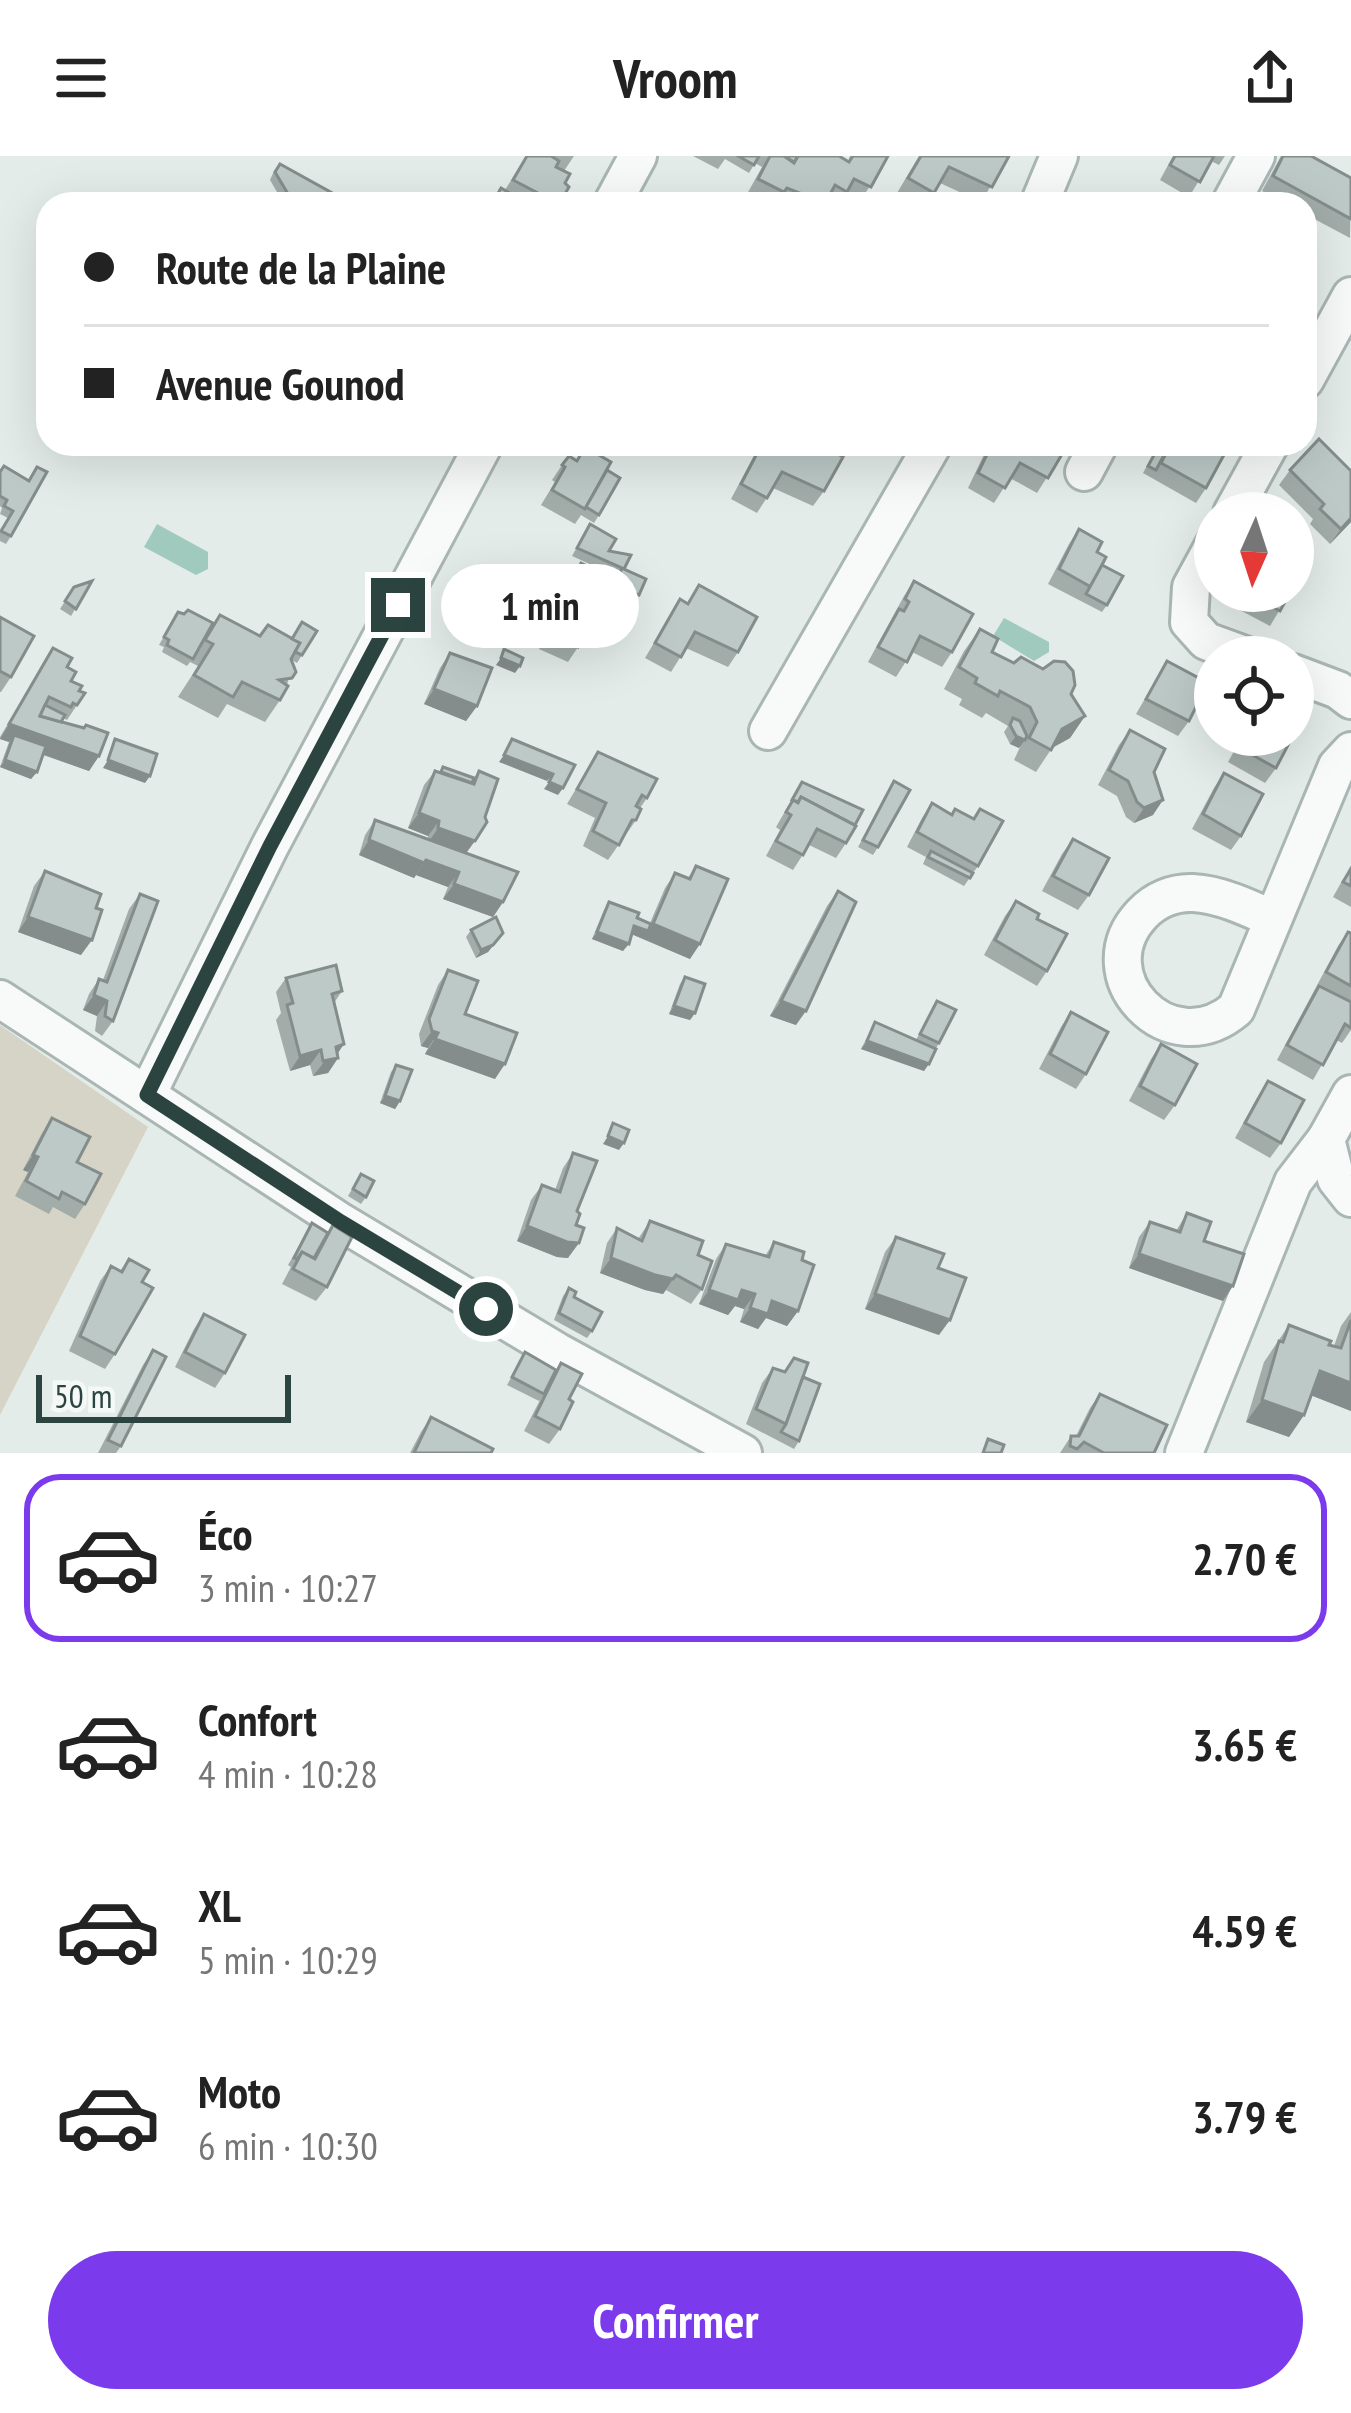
<!DOCTYPE html>
<html lang="fr">
<head>
<meta charset="utf-8">
<style>
  :root { --surface:#fff; --page:#f6f6f6; --text:#222; --muted:#767676; --line:#e0e0e0; --accent:#7c3aed }
  body { margin:0; font-family:"PT Sans Narrow",sans-serif; background:var(--page); color:var(--text); height:100vh; display:flex; flex-direction:column; font-size:45px; white-space:nowrap }
  * { box-sizing:border-box; margin:0 }
  p { font-size:39px; color:var(--muted) }
  .icon { flex:none; width:66px; height:66px; fill:none; stroke:currentColor; stroke-width:2; stroke-linecap:round; stroke-linejoin:round }
  .map { position:relative; height:1297px; overflow:hidden }
  .sheet { display:flex; flex-direction:column; background:var(--surface); flex:1 }
  .sheet>* { flex:none }
  .hud { position:absolute; left:36px; top:36px; width:1281px; height:264px; border-radius:36px; box-shadow:0 12px 48px #0002; display:grid; align-content:center; height:264px; padding:0 48px; background:var(--surface) }
  .needle { width:78px; rotate:183deg }
  .fabs { position:absolute; left:1194px; top:336px; display:grid; gap:24px }
  .fabs a { display:grid; place-items:center; width:120px; height:120px; border-radius:50%; background:var(--surface); box-shadow:0 12px 48px #0002; font-size:60px }
  .scale { position:absolute; left:36px; bottom:30px; width:255px; box-sizing:border-box; padding-left:12px; border:6px solid #2c4440; border-top:0; font-size:33px; line-height:42px; white-space:nowrap; color:#2c4440; -webkit-text-stroke:9px #f4f9f8; paint-order:stroke }
  .end { position:absolute; width:54px; height:54px; margin:-27px; border:15px solid #2c4440; background:#fff; box-shadow:0 0 0 6px #fff }
  .from { border-radius:50% }
  .bubble { position:absolute; height:84px; border-radius:42px; background:var(--surface); box-shadow:0 12px 48px #0002; font-size:39px; font-weight:700; line-height:84px; text-align:center }
  .hud b { display:flex; align-items:center; gap:42px; height:114px; font-size:45px }
  .hud b+b { border-top:3px solid var(--line) }
  .hud i { width:30px; height:30px; background:var(--text) }
  ul { padding:21px 0 0; list-style:none }
  li { display:flex; align-items:center; gap:36px; height:168px; margin:0 24px 18px; padding:0 24px; border:6px solid transparent; border-radius:36px }
  li div { flex:1 }
  li b { display:block; font-size:45px }
  li em { font-style:normal; font-weight:700 }
  li.selected { border-color:var(--accent) }
  li>.icon { width:108px; height:108px; stroke-width:1.5 }
  .cta { display:flex; gap:24px; margin-top:auto; padding:24px 48px }
  .cta a { flex:1; height:138px; border-radius:72px; background:var(--accent); color:#fff; font-size:48px; font-weight:700; line-height:138px; text-align:center }
  header { display:flex; justify-content:space-between; align-items:center; height:156px; padding:0 48px; background:var(--surface); font-size:54px; font-weight:700 }
  .map>svg:first-child { display:block }
  .green { fill:#d5d4c6 }
  .water { fill:#a1cabe }
  .lines { fill:none; stroke-linecap:round; stroke-linejoin:round }
  .minor-casing { stroke:#a9b6b4; stroke-width:42 }
  .minor { stroke:#f7faf9; stroke-width:36 }
  .wall { fill:#a2adaa }
  .shaded-wall { fill:#848d8b }
  .building { fill:#bcc9c6; stroke:#848d8b; stroke-width:3 }
  .route { stroke:#2c4440; stroke-width:15 }
</style>
</head>
<body>
<header><svg class="icon" aria-label="menu" viewBox="0 0 24 24"><path d="M4 6h16M4 12h16M4 18h16"/></svg>Vroom<svg class="icon" aria-label="share" viewBox="0 0 24 24"><path d="M12 15V3M7 8l5-5 5 5M5 13v7h14v-7"/></svg></header>
<div class="map">
<svg width="1351" height="1297" viewBox="0 0 1351 1297">
  <rect width="100%" height="100%" fill="#e4ecea"/>
  <polygon class="green" points="0,869 148,971 0,1259"/>
  <g class="water">
    <polygon points="157,368 208,396 208,413 196,419 144,391"/>
    <polygon points="1004,462 1049,486 1049,496 1034,505 993,480"/>
  </g>
  <g class="lines">
    <g class="minor-casing">
      <g id="minor">
        <polyline points="612,48 638,0"/>
        <polyline points="1039,48 1059,0"/>
        <polyline points="1230,48 1256,0"/>
        <polyline points="1305,224 1351,140"/>
        <polyline points="1084,316 1099,288"/>
        <polyline points="1232,357 1270,288"/>
        <polyline points="1215,387 1191,431 1189,466 1206,485 1250,501"/>
        <polyline points="1293,517 1338,534 1351,544"/>
        <polyline points="768,575 933,288"/>
        <path d="M1273,763C1249,752 1219,738 1193,737C1174,736 1155,744 1142,758C1084,819 1169,910 1236,853L1337,610L1351,595"/>
        <polyline points="0,843 341,1066 558,1196 743,1297"/>
        <polyline points="1351,938 1326,983 1336,1023 1351,1042"/>
        <polyline points="147,939 270,690 484,288"/>
        <polyline points="1184,1297 1293,1026 1326,983"/>
      </g>
    </g>
    <use href="#minor" class="minor"/>
  </g>
  <g class="wall">
    <polygon points="526,0 574,0 564,15 559,48 489,48 501,32 505,34"/>
    <polygon points="693,0 839,0 848,5 850,0 888,0 860,46 845,39 838,48 827,45 825,48 767,48 747,38 762,11 755,7 749,17 725,3 718,13"/>
    <polygon points="919,0 1009,0 981,46 940,27 927,48 916,48 897,37"/>
    <polygon points="1173,0 1225,0 1219,9 1211,5 1189,41 1160,24"/>
    <polygon points="1281,0 1311,0 1351,22 1350,82 1305,58 1305,48 1286,48 1262,35"/>
    <polygon points="274,15 334,38 326,48 284,48 270,24"/>
    <polygon points="760,288 821,288 824,335 813,350 773,332 757,357 731,343"/>
    <polygon points="989,288 1068,288 1037,337 1010,322 994,347 968,332"/>
    <polygon points="1159,288 1213,288 1206,332 1196,347 1143,317"/>
    <polygon points="585,291 607,314 599,359 594,367 581,359 575,368 541,349 555,326 552,324 562,309 576,304"/>
    <polygon points="37,311 11,380 6,388 0,385 0,376 8,362 0,358 2,352 0,350 0,315 28,324"/>
    <polygon points="1290,314 1351,366 1330,388 1310,368 1313,363 1279,329"/>
    <polygon points="590,368 624,413 639,439 633,447 610,436 616,420 572,400"/>
    <polygon points="1079,373 1097,396 1102,409 1107,449 1102,456 1048,428 1069,388"/>
    <polygon points="581,407 578,491 568,506 539,493 570,422"/>
    <polygon points="92,425 71,460 60,453 74,431"/>
    <polygon points="914,425 952,496 942,511 912,496 896,521 868,506 904,440"/>
    <polygon points="699,429 738,496 728,511 686,492 671,516 645,502 680,443 687,447"/>
    <polygon points="1243,435 1291,435 1270,470 1234,451"/>
    <polygon points="220,459 260,480 292,482 317,475 297,507 292,504 287,530 280,544 265,566 227,548 218,562 178,541 198,510 190,506 187,510 162,496 164,491 159,489 173,464 206,479"/>
    <polygon points="0,461 11,521 1,536 0,536"/>
    <polygon points="980,473 992,496 1071,538 1085,560 1070,582 1052,592 1036,616 1014,604 1021,589 1019,592 1010,588 1004,576 1008,570 986,557 982,562 959,549 962,543 944,533 964,495"/>
    <polygon points="53,492 67,511 71,525 79,535 85,537 67,564 63,562 61,566 99,600 89,615 43,599 37,616 31,623 0,611 9,586 0,583 0,581"/>
    <polygon points="450,497 477,550 466,565 424,548 440,512"/>
    <polygon points="1167,505 1189,565 1178,580 1136,558"/>
    <polygon points="1130,574 1154,616 1153,659 1134,667 1126,661 1117,640 1098,629 1119,589"/>
    <polygon points="1243,579 1293,579 1276,612 1265,627 1228,606"/>
    <polygon points="598,596 647,642 640,652 636,664 608,704 583,690 595,662 567,648"/>
    <polygon points="443,611 474,622 479,615 466,697 503,746 493,761 443,743 448,731 416,719 414,722 359,699 365,679 375,664 428,683 428,680 408,672 424,629 435,615 439,616"/>
    <polygon points="1224,617 1241,680 1231,694 1192,673 1214,632"/>
    <polygon points="894,625 878,691 873,699 858,691"/>
    <polygon points="802,626 846,687 836,702 809,689 793,714 766,700 780,674 776,671"/>
    <polygon points="932,647 951,658 955,653 973,663 980,653 978,710 964,730 923,708 926,701 907,691 922,662"/>
    <polygon points="1073,683 1089,739 1078,754 1042,735 1062,698"/>
    <polygon points="1351,709 1351,751 1333,741"/>
    <polygon points="696,710 690,803 631,778 623,795 592,783 604,754 609,746 650,767 665,732 675,717 688,722"/>
    <polygon points="45,715 81,799 18,776 34,730"/>
    <polygon points="838,735 796,869 770,860 827,750"/>
    <polygon points="140,738 113,865 102,880 95,875 97,860 83,854 89,838 99,823 103,824 129,753"/>
    <polygon points="1016,745 1037,763 1047,815 1037,830 984,799 1005,760"/>
    <polygon points="471,774 503,777 488,796 476,802 466,781"/>
    <polygon points="1348,776 1351,777 1351,874 1342,887 1336,884 1313,924 1277,904 1338,790"/>
    <polygon points="448,814 465,858 495,923 425,898 428,892 421,890 419,878 438,829"/>
    <polygon points="685,821 695,857 690,864 669,858 680,828"/>
    <polygon points="286,822 342,835 334,847 338,902 328,917 313,920 310,909 290,915 276,864 281,857 276,836"/>
    <polygon points="937,845 939,887 924,915 861,893 875,866 916,884"/>
    <polygon points="1071,856 1086,918 1076,933 1039,913 1061,871"/>
    <polygon points="1161,888 1175,949 1164,964 1129,945 1151,903"/>
    <polygon points="396,909 400,945 395,953 380,947 391,916"/>
    <polygon points="1268,925 1281,987 1270,1002 1235,982 1258,940"/>
    <polygon points="52,962 77,1006 85,1048 75,1063 53,1051 49,1058 15,1040 28,1016 23,1014 42,977"/>
    <polygon points="573,997 577,1055 576,1069 568,1102 557,1101 517,1085 531,1044 542,1029 555,1034 563,1012"/>
    <polygon points="361,1018 366,1041 361,1048 348,1040"/>
    <polygon points="1187,1057 1204,1085 1223,1145 1129,1112 1139,1081 1150,1066 1176,1075"/>
    <polygon points="650,1065 698,1099 702,1133 691,1148 666,1134 663,1138 645,1134 600,1117 607,1087 617,1072 638,1083"/>
    <polygon points="312,1067 328,1077 333,1069 327,1131 316,1145 282,1128 291,1111 288,1109"/>
    <polygon points="896,1081 938,1112 939,1179 865,1153 885,1096"/>
    <polygon points="774,1086 802,1104 798,1155 787,1170 766,1162 758,1173 740,1166 744,1153 735,1150 728,1159 699,1148 716,1103 726,1088 765,1100"/>
    <polygon points="129,1103 142,1126 115,1198 105,1213 69,1195 100,1125 111,1110 120,1115"/>
    <polygon points="569,1132 592,1175 587,1182 554,1164 563,1140"/>
    <polygon points="1351,1156 1351,1255 1311,1239 1304,1259 1289,1281 1246,1266 1264,1206 1289,1169 1334,1190 1341,1170"/>
    <polygon points="204,1158 225,1217 215,1232 175,1211 194,1173"/>
    <polygon points="153,1194 121,1290 116,1297 98,1297 143,1209"/>
    <polygon points="525,1196 556,1214 561,1207 569,1243 560,1273 549,1288 524,1275 540,1244 539,1245 507,1229"/>
    <polygon points="794,1202 799,1285 794,1293 746,1268 762,1227 773,1212 784,1216"/>
    <polygon points="1100,1238 1154,1297 1060,1297 1071,1280 1076,1280 1090,1252"/>
    <polygon points="431,1261 491,1297 410,1297 421,1276"/>
  </g>
  <g class="shaded-wall">
    <polygon points="291,43 329,44 326,48 288,48"/>
    <polygon points="1351,362 1351,366 1330,388 1341,373"/>
    <polygon points="501,502 520,510 515,517 496,509"/>
    <polygon points="434,533 477,550 466,565 424,548"/>
    <polygon points="1085,560 1070,582 1050,593 1062,573"/>
    <polygon points="9,568 99,600 89,615 11,587 14,579 9,586 0,583"/>
    <polygon points="1016,580 1025,584 1019,592 1010,588"/>
    <polygon points="504,599 553,618 547,625 499,606"/>
    <polygon points="5,604 37,616 31,623 0,611"/>
    <polygon points="108,604 150,620 145,627 103,612"/>
    <polygon points="549,626 563,632 558,639 544,633"/>
    <polygon points="1163,644 1153,659 1134,667 1144,652"/>
    <polygon points="419,657 439,665 428,680 408,672"/>
    <polygon points="438,672 475,685 464,700 428,687"/>
    <polygon points="369,684 424,707 414,722 359,699"/>
    <polygon points="426,704 459,716 448,731 416,719"/>
    <polygon points="454,728 503,746 493,761 443,743"/>
    <polygon points="28,761 92,784 81,799 18,776"/>
    <polygon points="653,768 700,788 690,803 629,777 634,770 648,775"/>
    <polygon points="597,776 629,788 623,795 592,783"/>
    <polygon points="503,777 488,796 476,802 481,794"/>
    <polygon points="94,839 107,845 97,860 83,854"/>
    <polygon points="781,845 806,855 796,869 770,860"/>
    <polygon points="674,850 695,857 690,864 669,858"/>
    <polygon points="432,875 438,877 428,892 421,890"/>
    <polygon points="435,883 505,908 495,923 425,898"/>
    <polygon points="867,885 929,908 924,915 861,893"/>
    <polygon points="344,888 334,903 338,902 328,917 313,920 336,891"/>
    <polygon points="321,894 310,909 290,915 300,900"/>
    <polygon points="385,940 400,945 395,953 380,947"/>
    <polygon points="608,980 624,987 619,994 603,988"/>
    <polygon points="33,999 38,1001 28,1016 23,1014"/>
    <polygon points="527,1070 579,1087 568,1102 557,1101 517,1085"/>
    <polygon points="1139,1098 1233,1130 1223,1145 1129,1112"/>
    <polygon points="611,1102 673,1123 663,1138 645,1134 600,1117"/>
    <polygon points="709,1134 742,1134 755,1138 744,1153 735,1150 728,1159 699,1148"/>
    <polygon points="875,1138 950,1164 939,1179 865,1153"/>
    <polygon points="772,1145 798,1155 787,1170 766,1162 758,1173 740,1166 750,1152"/>
    <polygon points="1320,1215 1351,1227 1351,1255 1305,1237"/>
    <polygon points="1262,1244 1304,1259 1289,1281 1246,1266"/>
  </g>
  <g class="building">
    <polygon points="527,0 551,0 559,5 556,11 570,18 565,27 569,31 559,48 513,24"/>
    <polygon points="738,0 759,0 754,9"/>
    <polygon points="770,0 784,0 794,7 798,0 839,0 849,6 853,0 888,0 871,31 854,23 847,36 835,29 825,48 796,48 802,38 787,32 784,36 758,23"/>
    <polygon points="784,0 798,0 794,6"/>
    <polygon points="921,0 1009,0 992,31 949,11 934,37 908,22"/>
    <polygon points="1175,0 1214,0 1200,26 1170,9"/>
    <polygon points="1283,0 1311,0 1351,22 1351,63 1273,20"/>
    <polygon points="280,8 334,38 329,44 291,43 275,16"/>
    <polygon points="501,32 528,48 492,48"/>
    <polygon points="1319,283 1351,315 1351,362 1341,373 1320,353 1324,348 1290,314"/>
    <polygon points="762,288 821,288 843,301 824,335 782,316 767,342 741,328"/>
    <polygon points="992,288 1068,288 1048,322 1020,307 1005,332 978,317"/>
    <polygon points="1160,288 1170,288 1156,314 1148,310"/>
    <polygon points="1171,288 1213,288 1226,295 1206,332 1161,307"/>
    <polygon points="585,291 611,306 585,353 552,334 565,311 562,309 569,300 577,305"/>
    <polygon points="4,310 29,325 37,311 47,316 11,380 1,375 13,355 4,350 7,344 0,340 0,316"/>
    <polygon points="607,314 620,322 599,359 586,351"/>
    <polygon points="590,368 616,383 609,395 631,399 624,413 646,423 639,439 615,428 622,412 577,392"/>
    <polygon points="1079,373 1102,386 1097,396 1106,401 1091,431 1059,413"/>
    <polygon points="581,407 614,423 578,491 549,478"/>
    <polygon points="1102,409 1123,420 1107,449 1086,438"/>
    <polygon points="1293,410 1302,415 1293,432"/>
    <polygon points="92,425 76,453 65,445 74,431"/>
    <polygon points="914,425 973,458 952,496 920,480 907,506 878,491 899,453 904,455 909,446 905,443"/>
    <polygon points="699,429 757,461 738,496 695,476 681,501 655,487 680,443 688,448"/>
    <polygon points="1245,435 1291,435 1280,455"/>
    <polygon points="188,454 213,467 193,503 167,489 169,484 164,481 178,456 184,458"/>
    <polygon points="220,459 260,480 268,469 300,487 291,503 296,516 292,522 279,524 288,530 280,544 242,526 233,541 194,519 213,488 205,484"/>
    <polygon points="0,461 34,480 11,521 0,515"/>
    <polygon points="302,466 317,475 302,499 295,496 300,487 292,483"/>
    <polygon points="980,473 998,483 992,496 1014,507 1021,501 1043,513 1054,505 1065,506 1073,515 1075,529 1071,538 1085,560 1062,573 1051,594 1029,582 1037,566 1030,551 1000,535 998,540 975,527 977,522 959,511"/>
    <polygon points="53,492 72,502 67,511 76,516 71,525 82,530 79,535 85,537 77,549 73,547 71,551 49,541 40,560 84,572 86,569 108,577 99,600 9,568"/>
    <polygon points="504,493 523,502 520,510 501,502"/>
    <polygon points="450,497 492,512 477,550 434,533"/>
    <polygon points="1167,505 1208,527 1189,565 1146,543"/>
    <polygon points="45,549 65,559 61,566 40,560"/>
    <polygon points="1013,562 1020,565 1027,580 1025,584 1016,580 1010,569"/>
    <polygon points="1293,567 1298,570 1276,612 1238,591 1245,579 1293,579"/>
    <polygon points="1130,574 1165,593 1154,616 1163,644 1144,652 1137,646 1128,625 1109,614"/>
    <polygon points="14,579 46,590 37,616 5,604"/>
    <polygon points="115,583 157,598 150,620 108,604"/>
    <polygon points="512,583 575,609 563,632 549,626 553,618 504,599"/>
    <polygon points="598,596 657,623 647,642 642,639 636,650 641,653 636,664 632,664 619,689 593,675 606,647 577,633"/>
    <polygon points="443,611 474,622 472,627 441,616"/>
    <polygon points="435,615 474,628 479,615 498,623 485,661 487,666 475,685 438,672 439,665 419,657"/>
    <polygon points="1224,617 1263,638 1241,680 1203,658"/>
    <polygon points="894,625 910,634 878,691 863,684"/>
    <polygon points="802,626 863,654 855,669 801,641 798,646 792,644"/>
    <polygon points="801,641 856,670 846,687 817,673 803,699 776,685 791,659 786,656 793,644 798,647"/>
    <polygon points="932,647 952,659 955,653 974,663 980,653 1003,665 978,710 917,676"/>
    <polygon points="375,664 518,716 503,746 454,728 459,716 426,704 424,707 369,684"/>
    <polygon points="1073,683 1109,702 1089,739 1053,720"/>
    <polygon points="931,695 973,717 970,722 928,701"/>
    <polygon points="696,710 728,723 700,788 653,768 675,717 690,723"/>
    <polygon points="1351,713 1351,730 1343,726"/>
    <polygon points="45,715 101,738 96,752 102,754 92,784 28,761"/>
    <polygon points="838,735 856,746 806,855 781,845"/>
    <polygon points="140,738 158,745 113,865 105,860 107,845 94,839 99,823 107,826"/>
    <polygon points="1016,745 1039,758 1037,763 1067,778 1047,815 995,784"/>
    <polygon points="609,746 639,757 637,762 651,768 648,775 634,770 629,788 597,776"/>
    <polygon points="496,761 503,777 493,789 481,794 471,774"/>
    <polygon points="1348,776 1351,777 1351,830 1326,816"/>
    <polygon points="336,809 342,835 332,838 344,888 336,891 338,902 323,905 321,894 300,900 287,849 293,847 286,822"/>
    <polygon points="448,814 478,825 465,858 517,877 505,908 435,883 438,877 432,875 429,863"/>
    <polygon points="685,821 705,828 695,857 674,850"/>
    <polygon points="1319,830 1351,846 1351,872 1345,868 1323,909 1287,889"/>
    <polygon points="937,845 956,854 939,887 920,878"/>
    <polygon points="1071,856 1108,876 1086,918 1050,898"/>
    <polygon points="875,866 936,893 929,908 867,885"/>
    <polygon points="1161,888 1197,908 1175,949 1140,930"/>
    <polygon points="396,909 412,914 400,945 385,940"/>
    <polygon points="1268,925 1304,944 1281,987 1245,967"/>
    <polygon points="52,962 90,981 77,1006 101,1018 85,1048 62,1036 59,1043 26,1025 38,1001 33,999"/>
    <polygon points="613,967 629,974 624,987 608,980"/>
    <polygon points="573,997 597,1005 577,1055 580,1058 576,1069 584,1072 579,1087 567,1086 527,1070 542,1029 560,1036"/>
    <polygon points="361,1018 374,1025 366,1041 353,1033"/>
    <polygon points="1187,1057 1211,1066 1204,1085 1244,1098 1233,1130 1139,1098 1150,1066 1180,1076"/>
    <polygon points="650,1065 703,1085 698,1099 712,1105 702,1133 676,1119 673,1123 655,1119 611,1102 617,1072 642,1085"/>
    <polygon points="312,1067 328,1077 314,1102 302,1096 297,1103 294,1102"/>
    <polygon points="333,1069 352,1081 327,1131 293,1113 302,1096 315,1103"/>
    <polygon points="896,1081 944,1098 938,1112 966,1122 950,1164 875,1138"/>
    <polygon points="774,1086 804,1096 802,1104 814,1109 798,1155 772,1145 768,1158 750,1152 755,1138 742,1134 738,1144 709,1134 726,1088 769,1101"/>
    <polygon points="129,1103 149,1114 142,1126 153,1132 115,1198 80,1180 111,1110 122,1116"/>
    <polygon points="569,1132 576,1136 574,1141 602,1156 592,1175 559,1157"/>
    <polygon points="204,1158 245,1179 225,1217 185,1196"/>
    <polygon points="1351,1164 1351,1227 1320,1215 1304,1259 1262,1244 1279,1185 1283,1186 1289,1169 1331,1185 1329,1189 1341,1192"/>
    <polygon points="153,1194 166,1201 121,1290 108,1284"/>
    <polygon points="525,1196 556,1214 544,1238 512,1221"/>
    <polygon points="794,1202 808,1207 786,1268 756,1253 773,1212 785,1216"/>
    <polygon points="561,1207 582,1218 569,1243 573,1246 560,1273 535,1260"/>
    <polygon points="803,1221 820,1228 799,1285 781,1276 786,1268"/>
    <polygon points="1100,1238 1167,1269 1154,1297 1104,1297 1084,1286 1077,1293 1070,1290 1071,1280 1079,1280"/>
    <polygon points="431,1261 493,1293 491,1297 414,1297"/>
    <polygon points="988,1283 1004,1289 1001,1297 983,1297"/>
  </g>
  <g class="lines">
    <polyline class="route" points="398,449 270,690 147,939 341,1066 486,1153"/>
  </g>
</svg>
<div class="fabs">
<a><svg class="needle" viewBox="-14 -14 28 28"><path d="M0-13l5 13h-10z" fill="#e53935"/><path d="M0 13l5-13h-10z" fill="#767676"/></svg></a>
<a><svg class="icon" aria-label="locate" viewBox="0 0 24 24"><circle cx="12" cy="12" r="6"/><path d="M12 2v4M12 18v4M2 12h4M18 12h4"/></svg></a>
</div>
<div class="scale">50 m</div>
<i class="end from" style="left:486px;top:1153px"></i>
<i class="end" style="left:398px;top:449px"></i>
<div class="bubble" style="left:441px;top:408px;width:198px">1 min</div>
<div class="hud">
<b><i class="from"></i>Route de la Plaine</b>
<b><i></i>Avenue Gounod</b>
</div>
</div>
<section class="sheet">
<ul>
<li class="selected"><svg class="icon" aria-label="car" viewBox="0 0 24 24"><path d="M5 17H2v-5l4-1 3-4h7l3 4 3 1v5h-3M9 17h6M6 11h13"/><circle cx="7" cy="17" r="2"/><circle cx="17" cy="17" r="2"/></svg><div><b>Éco</b><p>3 min · 10:27</p></div><em>2.70 €</em></li>
<li><svg class="icon" aria-label="car" viewBox="0 0 24 24"><path d="M5 17H2v-5l4-1 3-4h7l3 4 3 1v5h-3M9 17h6M6 11h13"/><circle cx="7" cy="17" r="2"/><circle cx="17" cy="17" r="2"/></svg><div><b>Confort</b><p>4 min · 10:28</p></div><em>3.65 €</em></li>
<li><svg class="icon" aria-label="car" viewBox="0 0 24 24"><path d="M5 17H2v-5l4-1 3-4h7l3 4 3 1v5h-3M9 17h6M6 11h13"/><circle cx="7" cy="17" r="2"/><circle cx="17" cy="17" r="2"/></svg><div><b>XL</b><p>5 min · 10:29</p></div><em>4.59 €</em></li>
<li><svg class="icon" aria-label="car" viewBox="0 0 24 24"><path d="M5 17H2v-5l4-1 3-4h7l3 4 3 1v5h-3M9 17h6M6 11h13"/><circle cx="7" cy="17" r="2"/><circle cx="17" cy="17" r="2"/></svg><div><b>Moto</b><p>6 min · 10:30</p></div><em>3.79 €</em></li>
</ul>
<div class="cta"><a>Confirmer</a></div>
</section>
</body>
</html>
